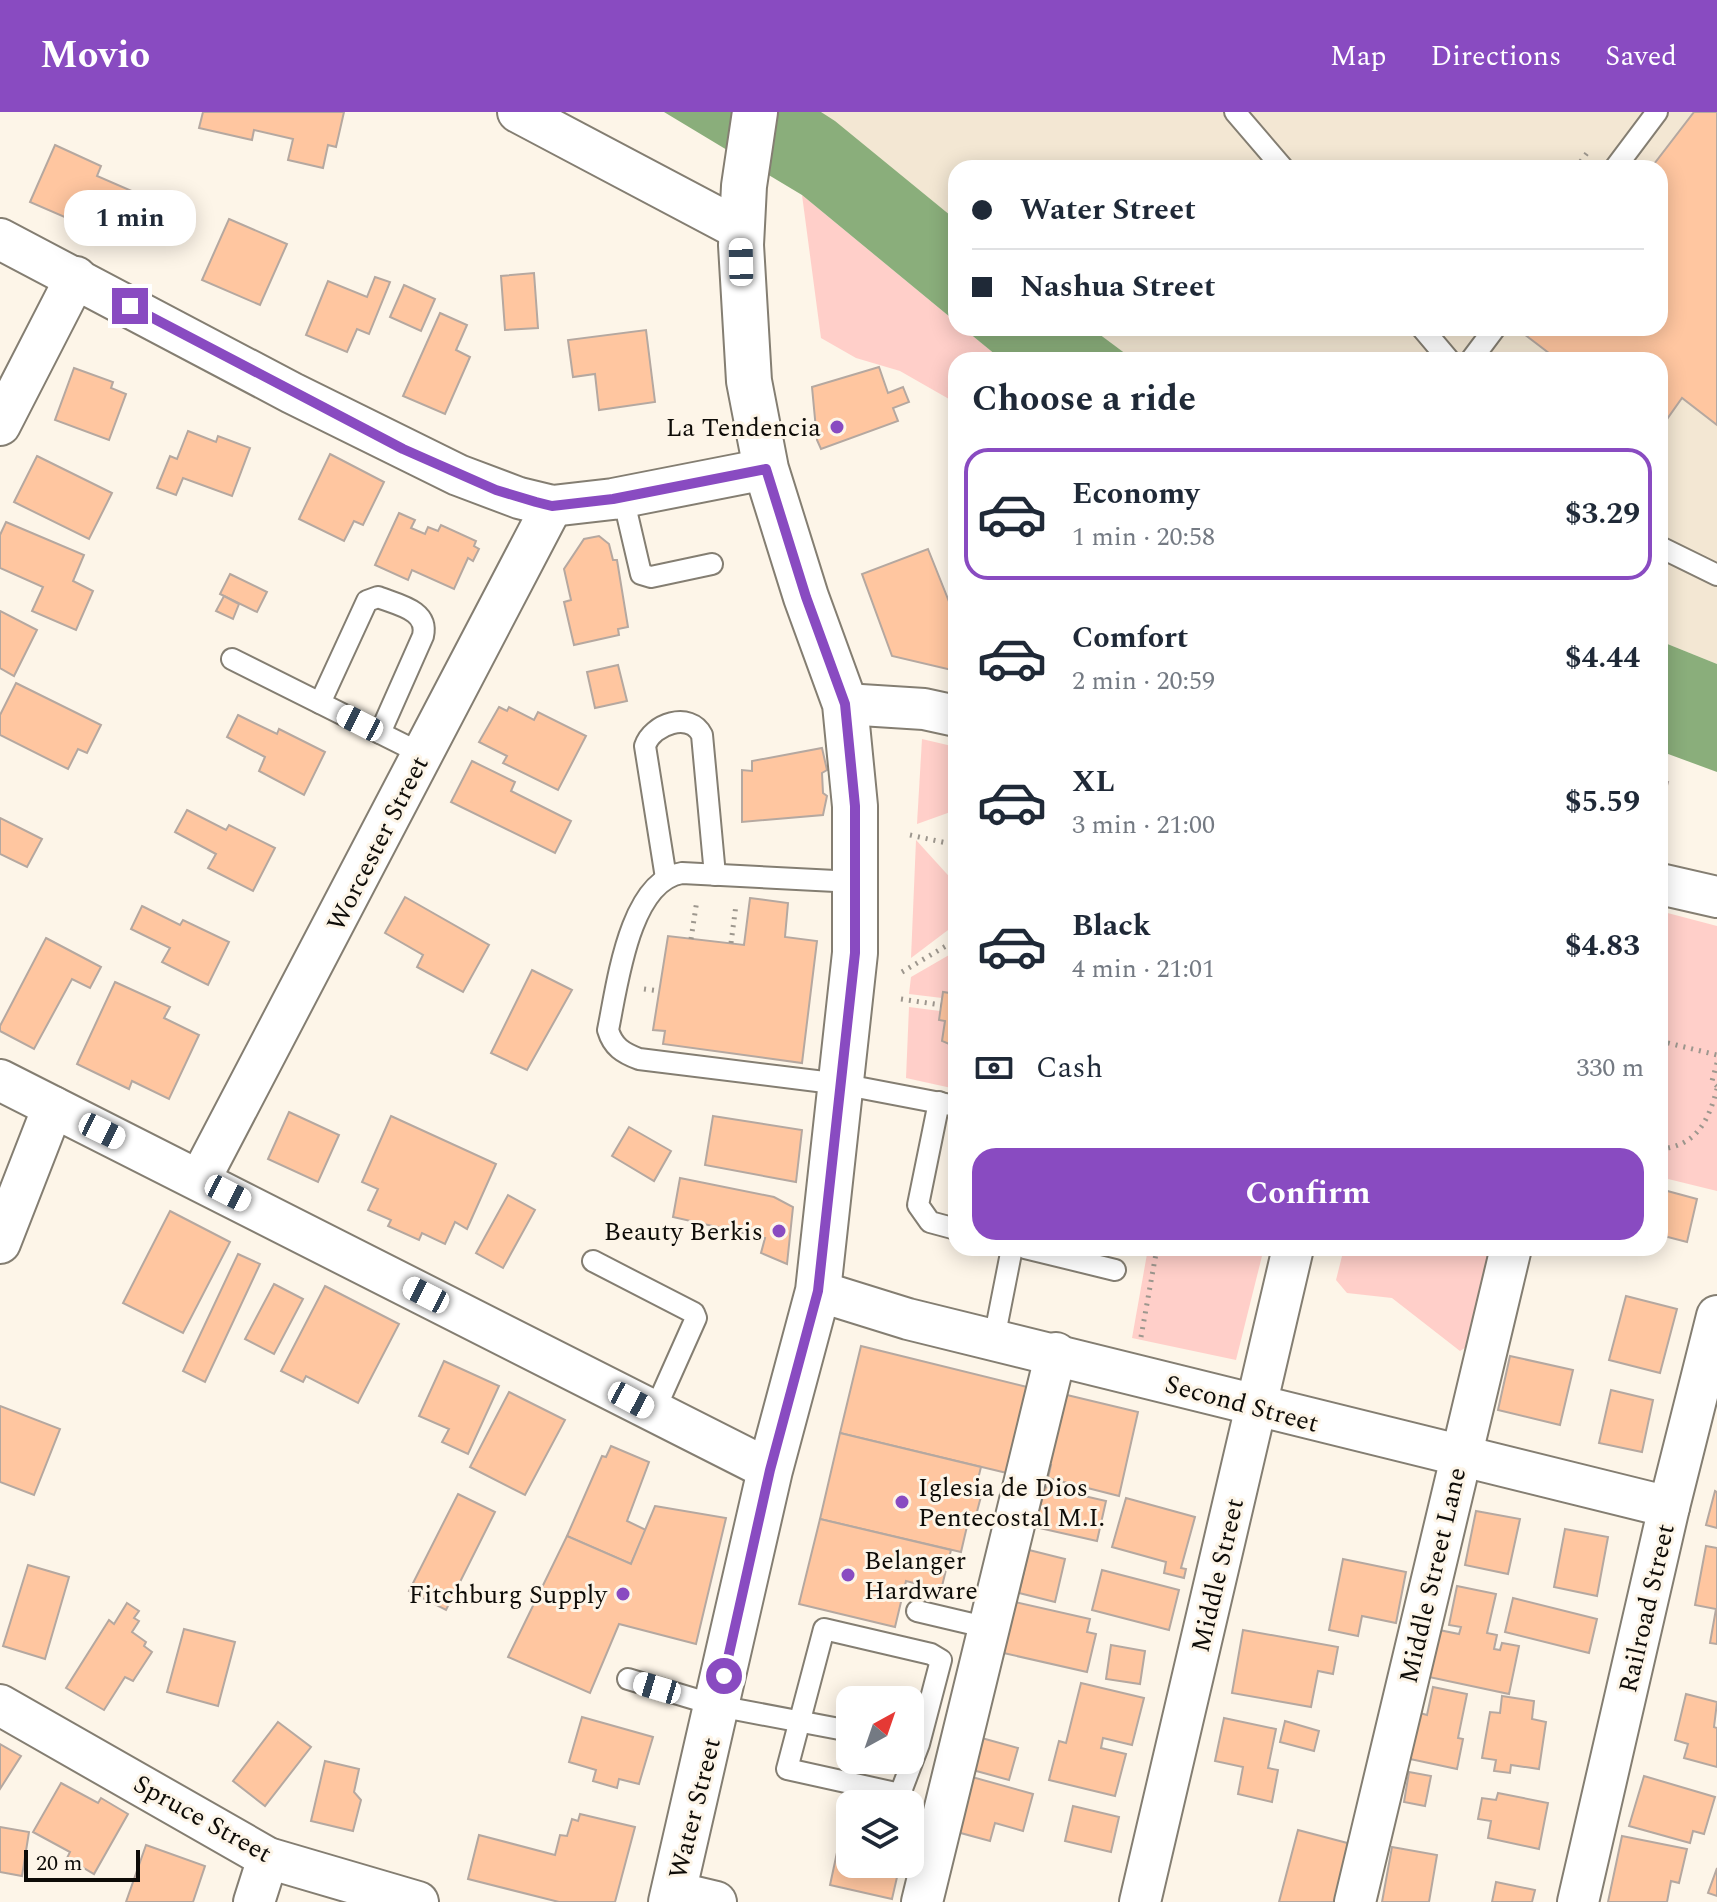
<!DOCTYPE html>
<html lang="en">
<head>
<meta charset="utf-8">
<style>
  :root { --surface:#fff; --page:#f6f6f7; --text:#1f2937; --muted:#747a83; --line:#e0e1e3; --accent:#894bc1 }
  body { margin:0; font-family:Spectral,serif; background:var(--page); color:var(--text); height:100vh; display:flex; flex-direction:column; font-size:30px; white-space:nowrap }
  * { box-sizing:border-box; margin:0 }
  p { font-size:26px; color:var(--muted) }
  .icon { flex:none; width:44px; height:44px; fill:none; stroke:currentColor; stroke-width:2; stroke-linecap:round; stroke-linejoin:round }
  .map { position:relative; flex:1; overflow:hidden }
  .side { position:absolute; left:948px; top:240px; width:720px; height:904px; display:flex; flex-direction:column; background:var(--surface); border-radius:24px; box-shadow:0 4px 20px #0003 }
  .side>* { flex:none }
  .banner { position:absolute; left:948px; top:48px; width:720px; height:176px; border-radius:24px; box-shadow:0 4px 20px #0003; display:grid; align-content:center; height:176px; padding:0 24px; background:var(--surface) }
  .needle { width:52px; rotate:40deg }
  .controls { position:absolute; left:836px; top:1574px; display:grid; gap:16px }
  .controls a { display:grid; place-items:center; width:88px; height:88px; border-radius:16px; background:var(--surface); box-shadow:0 4px 20px #0003; font-size:40px }
  .scale { position:absolute; left:24px; bottom:20px; width:116px; box-sizing:border-box; padding-left:8px; border:4px solid #0e0c08; border-top:0; font-size:22px; line-height:28px; white-space:nowrap; color:#0e0c08; -webkit-text-stroke:6px #fdf5e8; paint-order:stroke }
  .end { position:absolute; width:36px; height:36px; margin:-18px; border:10px solid #894bc1; background:#fff; box-shadow:0 0 0 4px #fff }
  .from { border-radius:50% }
  .bubble { position:absolute; height:56px; border-radius:24px; background:var(--surface); box-shadow:0 4px 20px #0003; font-size:26px; font-weight:700; line-height:56px; text-align:center }
  .car { position:absolute; width:24px; height:48px; margin:-24px -12px; border-radius:10px; box-shadow:0 0 6px 2px #0007; background:linear-gradient(#fff 24%,#345 0 40%,#fff 0 76%,#345 0 86%,#fff 0) }
  .banner b { display:flex; align-items:center; gap:28px; height:76px; font-size:30px }
  .banner b+b { border-top:2px solid var(--line) }
  .banner i { width:20px; height:20px; background:var(--text) }
  ul { padding:0; list-style:none }
  li { display:flex; align-items:center; gap:24px; height:132px; margin:0 16px 12px; padding:0 8px; border:4px solid transparent; border-radius:24px }
  li div { flex:1 }
  li b { display:block; font-size:30px }
  li em { font-style:normal; font-weight:700 }
  li.current { border-color:var(--accent) }
  li>.icon { width:72px; height:72px; stroke-width:1.5 }
  h2 { padding:0 24px; font-size:36px; line-height:96px }
  .pay { display:flex; align-items:center; gap:20px; height:88px; padding:0 24px; font-size:30px }
  .pay p { margin-inline-start:auto }
  .action { display:flex; gap:16px; margin-top:auto; padding:16px 24px }
  .action a { flex:1; height:92px; border-radius:24px; background:var(--accent); color:#fff; font-size:32px; font-weight:700; line-height:92px; text-align:center }
  header { display:flex; align-items:center; gap:48px; box-sizing:border-box; height:112px; padding:0 40px; background:var(--accent); color:#fff }
  header strong { font-size:38px }
  nav { display:flex; gap:44px; margin-inline-start:auto; font-size:28px }
  .map>svg:first-child { display:block }
  .built { fill:#f3e7d3 }
  .green { fill:#ffcfc9 }
  .water { fill:#8aae7b }
  .building { fill:#ffc6a0; stroke:#b5a8a0; stroke-width:2 }
  .lines { fill:none; stroke-linecap:round; stroke-linejoin:round }
  .lane-casing { stroke:#847e72; stroke-width:24 }
  .street-casing { stroke:#847e72; stroke-width:44 }
  .highway-casing { stroke:#847e72; stroke-width:48 }
  .path { stroke:#9d978e; stroke-width:5; stroke-dasharray:2 6; stroke-linecap:butt }
  .lane { stroke:#fff; stroke-width:20 }
  .street { stroke:#fff; stroke-width:40 }
  .highway { stroke:#fff; stroke-width:44 }
  .route { stroke:#894bc1; stroke-width:10 }
  .poi-dot { fill:#894bc1; stroke:#fdf5e8; stroke-width:3 }
  .labels { text-anchor:middle; stroke-width:6; stroke-linejoin:round; paint-order:stroke }
  .poi-label { font-size:26px; fill:#0e0c08; stroke:#fdf5e8; text-anchor:end }
  .street-label { font-size:26px; fill:#0e0c08; stroke:#fdf5e8 }
</style>
</head>
<body>
<header>
<strong>Movio</strong>
<nav><a>Map</a><a>Directions</a><a>Saved</a></nav>
</header>
<div class="map">
<svg width="1717" height="1790" viewBox="0 0 1717 1790">
  <rect width="100%" height="100%" fill="#fdf5e8"/>
  <polygon class="built" points="821,0 1717,0 1717,552 1660,529 1660,248 1134,248 1091,216 1660,216 1660,56 956,56 956,108"/>
  <g class="green">
    <polygon points="802,83 956,210 956,216 963,216 1002,248 956,248 956,291 900,259 856,246 821,226"/>
    <polygon points="922,627 956,635 956,698 917,712"/>
    <polygon points="916,728 956,772 956,812 911,846"/>
    <polygon points="1660,799 1717,814 1717,1079 1660,1065"/>
    <polygon points="956,839 956,862 950,881 943,880 942,886 909,882 911,865"/>
    <polygon points="909,895 940,899 939,908 945,909 949,934 956,935 956,977 906,966"/>
    <polygon points="1126,1136 1264,1136 1236,1248 1132,1226 1147,1142"/>
    <polygon points="1344,1136 1499,1136 1474,1230 1460,1239 1392,1186 1347,1181 1336,1168"/>
  </g>
  <g class="water">
    <polygon points="664,0 821,0 835,9 956,108 956,210 802,83"/>
    <polygon points="963,216 1091,216 1134,248 1002,248"/>
    <polygon points="1660,529 1717,552 1717,660 1660,639"/>
  </g>
  <g class="building">
    <polygon points="203,0 344,0 336,35 328,33 323,56 288,48 293,27 254,18 252,28 199,16"/>
    <polygon points="1694,0 1717,0 1717,313 1682,286 1660,317 1660,248 1558,248 1524,222 1529,216 1660,216 1660,56 1651,56"/>
    <polygon points="55,33 101,54 97,64 141,83 128,113 83,92 76,110 30,90"/>
    <polygon points="229,107 287,132 260,193 202,168"/>
    <polygon points="534,161 538,216 505,218 501,164"/>
    <polygon points="375,165 390,170 369,222 357,217 347,240 306,223 328,169 367,185"/>
    <polygon points="404,173 435,187 421,219 390,205"/>
    <polygon points="440,201 467,213 456,238 470,245 445,302 403,284"/>
    <polygon points="646,218 655,290 599,298 595,262 573,265 568,228"/>
    <polygon points="879,255 888,281 903,275 909,290 893,296 898,309 821,337 817,328 812,275"/>
    <polygon points="74,256 113,270 111,276 126,282 109,328 55,308"/>
    <polygon points="188,319 216,330 218,324 250,336 232,384 183,366 176,383 157,376 170,344 177,347"/>
    <polygon points="330,342 384,370 363,413 354,409 344,429 299,407"/>
    <polygon points="37,344 112,381 89,427 14,390"/>
    <polygon points="399,401 415,408 411,416 425,422 428,415 438,419 441,413 476,429 474,434 479,437 473,449 468,446 454,477 412,458 408,468 375,453"/>
    <polygon points="6,410 84,443 73,469 93,479 76,518 32,499 43,475 0,456 0,423"/>
    <polygon points="599,424 609,432 613,448 617,448 628,515 618,517 619,523 574,533 564,490 571,488 564,457 584,427"/>
    <polygon points="928,437 950,492 956,490 956,559 892,544 862,462"/>
    <polygon points="230,462 267,480 257,500 220,482"/>
    <polygon points="224,484 239,492 233,507 216,499"/>
    <polygon points="0,499 37,518 14,564 0,556"/>
    <polygon points="618,553 627,589 595,596 587,560"/>
    <polygon points="16,571 101,613 87,641 78,637 68,657 0,623 0,603"/>
    <polygon points="499,595 507,599 509,595 534,608 538,600 586,624 558,678 503,651 507,644 479,630"/>
    <polygon points="238,603 277,622 279,617 325,640 304,683 259,659 265,645 227,625"/>
    <polygon points="822,636 827,658 822,661 823,681 827,684 823,703 742,710 742,658 752,659 752,649"/>
    <polygon points="472,649 515,670 511,679 571,709 555,741 451,690"/>
    <polygon points="1660,668 1668,670 1660,699"/>
    <polygon points="187,698 226,718 229,713 275,736 253,779 208,756 216,742 175,720"/>
    <polygon points="0,706 42,727 27,755 0,742"/>
    <polygon points="405,785 489,833 463,880 417,855 423,843 385,821"/>
    <polygon points="750,786 788,791 785,825 817,829 802,951 663,932 665,919 653,918 668,824 744,833"/>
    <polygon points="142,794 180,813 183,808 229,830 208,873 162,850 170,836 131,817"/>
    <polygon points="46,826 101,855 90,876 72,867 34,937 0,919 0,914"/>
    <polygon points="532,858 572,878 527,958 491,941"/>
    <polygon points="953,861 956,862 956,935 942,929 945,909 939,908 943,880 950,881"/>
    <polygon points="115,870 170,895 164,906 199,923 169,987 132,969 129,977 77,952"/>
    <polygon points="289,1000 339,1023 318,1070 268,1047"/>
    <polygon points="391,1004 496,1052 467,1117 455,1110 445,1132 422,1121 419,1128 388,1114 391,1108 368,1098 378,1077 362,1070"/>
    <polygon points="713,1004 802,1018 796,1070 705,1053"/>
    <polygon points="629,1015 671,1039 654,1069 612,1044"/>
    <polygon points="680,1066 774,1085 793,1095 787,1152 761,1141 765,1126 673,1105"/>
    <polygon points="1660,1077 1697,1087 1687,1130 1660,1123"/>
    <polygon points="508,1083 535,1098 503,1156 476,1141"/>
    <polygon points="170,1099 230,1130 183,1221 123,1191"/>
    <polygon points="238,1142 260,1152 205,1270 183,1259"/>
    <polygon points="274,1172 303,1187 274,1242 245,1227"/>
    <polygon points="325,1174 399,1212 358,1291 306,1264 303,1270 281,1259"/>
    <polygon points="1626,1184 1677,1197 1660,1261 1609,1248"/>
    <polygon points="861,1234 1031,1276 1011,1362 840,1321"/>
    <polygon points="1510,1244 1573,1258 1560,1313 1498,1298"/>
    <polygon points="444,1249 499,1274 468,1342 442,1330 449,1317 419,1304"/>
    <polygon points="1611,1278 1653,1288 1642,1340 1599,1331"/>
    <polygon points="509,1280 565,1308 525,1383 470,1355"/>
    <polygon points="1067,1283 1138,1300 1119,1384 1048,1366 1051,1353 1044,1351 1057,1296 1063,1297"/>
    <polygon points="0,1294 60,1317 34,1383 0,1370"/>
    <polygon points="840,1321 981,1355 977,1371 984,1373 974,1411 968,1410 961,1440 820,1407"/>
    <polygon points="611,1334 649,1350 627,1409 646,1418 631,1452 567,1424 602,1344 606,1345"/>
    <polygon points="1045,1375 1106,1389 1097,1429 1035,1415"/>
    <polygon points="1715,1379 1717,1380 1717,1416 1706,1413"/>
    <polygon points="458,1382 495,1400 446,1498 409,1479"/>
    <polygon points="1126,1386 1195,1405 1181,1456 1186,1457 1184,1466 1164,1461 1166,1450 1112,1435"/>
    <polygon points="655,1394 726,1406 696,1532 619,1512 590,1581 508,1545 567,1424 631,1452"/>
    <polygon points="1476,1399 1520,1407 1508,1462 1465,1453"/>
    <polygon points="820,1407 951,1438 941,1478 906,1469 895,1515 799,1492"/>
    <polygon points="1565,1417 1608,1425 1597,1484 1554,1475"/>
    <polygon points="1706,1434 1717,1436 1717,1532 1710,1531 1716,1497 1695,1493"/>
    <polygon points="1029,1438 1065,1447 1055,1490 1019,1481"/>
    <polygon points="1343,1447 1406,1460 1396,1511 1362,1504 1358,1524 1329,1518"/>
    <polygon points="28,1453 69,1465 45,1547 3,1534"/>
    <polygon points="1102,1458 1179,1478 1169,1518 1092,1498"/>
    <polygon points="1457,1474 1496,1482 1487,1521 1497,1523 1494,1537 1500,1538 1502,1531 1519,1534 1509,1582 1429,1565 1439,1518 1459,1522 1461,1515 1449,1513"/>
    <polygon points="1513,1486 1597,1507 1589,1541 1505,1520"/>
    <polygon points="1015,1490 1090,1507 1087,1520 1096,1522 1087,1560 999,1540"/>
    <polygon points="127,1491 139,1499 134,1506 139,1509 132,1520 146,1530 144,1534 152,1540 133,1569 125,1565 104,1598 66,1576 109,1508 114,1512"/>
    <polygon points="184,1517 235,1530 218,1594 167,1580"/>
    <polygon points="1243,1518 1338,1535 1333,1562 1318,1559 1311,1595 1232,1581"/>
    <polygon points="1111,1533 1145,1539 1140,1572 1106,1567"/>
    <polygon points="1081,1571 1144,1586 1132,1633 1103,1626 1101,1636 1126,1642 1115,1684 1049,1668 1059,1629 1066,1631"/>
    <polygon points="1433,1575 1467,1582 1458,1626 1463,1627 1457,1657 1410,1647 1420,1601 1427,1603"/>
    <polygon points="1686,1582 1717,1590 1714,1615 1717,1616 1717,1655 1684,1646 1688,1632 1675,1628"/>
    <polygon points="1502,1584 1534,1589 1532,1607 1546,1610 1539,1657 1511,1653 1510,1661 1494,1659 1496,1648 1482,1646 1490,1600 1500,1601"/>
    <polygon points="582,1605 653,1625 639,1672 619,1667 617,1676 593,1669 596,1658 569,1650"/>
    <polygon points="1224,1606 1276,1617 1268,1656 1278,1658 1272,1690 1238,1682 1243,1655 1215,1649"/>
    <polygon points="1285,1609 1319,1619 1314,1639 1280,1630"/>
    <polygon points="278,1610 311,1635 265,1694 233,1669"/>
    <polygon points="978,1625 1018,1636 1009,1668 969,1657"/>
    <polygon points="0,1632 21,1644 0,1677"/>
    <polygon points="325,1649 359,1657 354,1680 361,1688 353,1719 311,1709"/>
    <polygon points="1409,1660 1431,1664 1425,1694 1404,1690"/>
    <polygon points="1644,1664 1715,1685 1704,1722 1693,1719 1690,1731 1629,1714"/>
    <polygon points="972,1665 1033,1682 1023,1719 995,1711 990,1729 946,1717"/>
    <polygon points="61,1671 98,1691 101,1686 128,1702 94,1762 67,1746 70,1740 33,1720"/>
    <polygon points="1498,1681 1548,1691 1539,1737 1488,1726 1491,1709 1478,1707 1482,1686 1496,1688"/>
    <polygon points="1073,1694 1119,1705 1111,1740 1065,1729"/>
    <polygon points="580,1702 635,1715 615,1790 559,1790 468,1767 479,1723 555,1743 560,1723 567,1724 572,1707 578,1709"/>
    <polygon points="844,1708 850,1709 850,1752 900,1752 892,1787 830,1773"/>
    <polygon points="0,1715 29,1720 22,1764 0,1760"/>
    <polygon points="1298,1718 1355,1733 1340,1790 1279,1790"/>
    <polygon points="1622,1724 1687,1737 1679,1771 1671,1769 1667,1790 1608,1790"/>
    <polygon points="146,1733 205,1754 193,1790 126,1790"/>
    <polygon points="1392,1735 1437,1743 1429,1790 1382,1790"/>
    <polygon points="1717,1756 1717,1784 1708,1781"/>
    <polygon points="1496,1770 1535,1778 1532,1790 1492,1790"/>
  </g>
  <g class="lines">
    <g class="lane-casing">
      <g id="lane">
        <polyline points="1235,0 1283,56"/>
        <polyline points="1615,56 1657,0"/>
        <polyline points="1422,216 1449,248"/>
        <polyline points="1471,248 1495,216"/>
        <polyline points="623,385 641,462 651,465 712,452"/>
        <polyline points="1660,435 1717,463"/>
        <polyline points="232,547 422,642"/>
        <path d="M320,591L367,489L378,485C398,493 429,498 423,524L380,621"/>
        <path d="M666,766L645,634C652,612 690,599 702,623L715,763"/>
        <path d="M855,770L682,761C629,769 617,875 608,918C613,935 623,941 639,947L841,972L956,994"/>
        <polyline points="939,990 918,1093 930,1110 956,1117"/>
        <polyline points="1025,1136 1115,1158"/>
        <polyline points="593,1149 694,1201 696,1206 654,1300"/>
        <polyline points="994,1227 1012,1136"/>
        <polyline points="917,1499 989,1516"/>
        <polygon points="824,1517 931,1542 941,1548 919,1632 900,1682 787,1657"/>
        <polyline points="628,1567 718,1594 850,1619"/>
      </g>
    </g>
    <g class="street-casing">
      <g id="street">
        <polyline points="518,0 741,118"/>
        <polyline points="0,127 292,281 458,363 519,386 552,394 613,387 766,357"/>
        <polyline points="0,313 76,165"/>
        <polyline points="845,592 924,597 956,604"/>
        <polyline points="1660,772 1717,785"/>
        <polyline points="0,968 770,1358"/>
        <polyline points="200,1067 552,394"/>
        <polyline points="0,1131 53,995"/>
        <polyline points="818,1179 908,1207 1669,1395"/>
        <polyline points="0,1593 268,1746 418,1790"/>
        <polyline points="674,1780 716,1790"/>
        <polyline points="254,1790 268,1746"/>
        <polyline points="922,1790 1056,1241"/>
        <polyline points="1140,1790 1293,1136"/>
        <polyline points="1355,1790 1511,1136"/>
        <polyline points="1578,1790 1669,1395 1717,1204"/>
      </g>
    </g>
    <g class="highway-casing">
      <polyline id="highway" points="671,1790 770,1358 818,1179 855,841 855,694 845,592 806,485 766,357 749,269 741,133 744,74 755,0"/>
    </g>
    <g class="path">
      <polyline points="1576,56 1587,41"/>
      <polyline points="910,723 956,733"/>
      <polyline points="691,827 697,788"/>
      <polyline points="731,831 736,793"/>
      <polyline points="902,860 956,828"/>
      <polyline points="644,877 659,879"/>
      <polyline points="901,887 941,893"/>
      <polyline points="1660,929 1717,943"/>
      <polyline points="1717,951 1712,969 1717,974"/>
      <path d="M1660,1037C1696,1034 1708,1010 1717,977"/>
      <polyline points="1141,1225 1157,1136"/>
    </g>
    <use href="#lane" class="lane"/>
    <use href="#street" class="street"/>
    <use href="#highway" class="highway"/>
  </g>
  <g class="lines">
    <polyline class="route" points="130,194 403,337 496,378 536,390 552,394 613,387 766,357 806,485 845,592 855,694 855,841 818,1179 770,1358 724,1564"/>
  </g>
  <g class="poi-dot">
    <circle cx="837" cy="315" r="8"/>
    <circle cx="779" cy="1119" r="8"/>
    <circle cx="902" cy="1390" r="8"/>
    <circle cx="848" cy="1463" r="8"/>
    <circle cx="623" cy="1482" r="8"/>
  </g>
  <g class="labels">
    <g class="poi-label">
      <text x="821" y="324">La Tendencia</text>
      <text x="763" y="1128">Beauty Berkis</text>
      <text x="918" y="1384" text-anchor="start">Iglesia de Dios<tspan x="918" dy="30">Pentecostal M.I.</tspan></text>
      <text x="864" y="1457" text-anchor="start">Belanger<tspan x="864" dy="30">Hardware</tspan></text>
      <text x="607" y="1491">Fitchburg Supply</text>
    </g>
    <g class="street-label">
      <text transform="translate(377 731) rotate(-63)" y="9">Worcester Street</text>
      <text transform="translate(1242 1291) rotate(15)" y="9">Second Street</text>
      <text transform="translate(1217 1463) rotate(-77)" y="9">Middle Street</text>
      <text transform="translate(1432 1463) rotate(-77)" y="9">Middle Street Lane</text>
      <text transform="translate(1646 1496) rotate(-77)" y="9">Railroad Street</text>
      <text transform="translate(694 1696) rotate(-76)" y="9">Water Street</text>
      <text transform="translate(203 1706) rotate(29)" y="9">Spruce Street</text>
    </g>
  </g>
</svg>
<div class="controls">
<a><svg class="needle" viewBox="-14 -14 28 28"><path d="M0-13l5 13h-10z" fill="#e53935"/><path d="M0 13l5-13h-10z" fill="#747a83"/></svg></a>
<a><svg class="icon" aria-label="layers" viewBox="0 0 24 24"><path d="M12 4l9 5-9 5-9-5zM3 14l9 5 9-5"/></svg></a>
</div>
<div class="scale">20 m</div>
<i class="end from" style="left:724px;top:1564px"></i>
<i class="end" style="left:130px;top:194px"></i>
<div class="bubble" style="left:64px;top:78px;width:132px">1 min</div>
<i class="car" style="left:741px;top:150px;rotate:359deg"></i>
<i class="car" style="left:360px;top:611px;rotate:297deg"></i>
<i class="car" style="left:102px;top:1019px;rotate:116deg"></i>
<i class="car" style="left:228px;top:1081px;rotate:117deg"></i>
<i class="car" style="left:426px;top:1183px;rotate:297deg"></i>
<i class="car" style="left:631px;top:1288px;rotate:118deg"></i>
<i class="car" style="left:657px;top:1576px;rotate:287deg"></i>
<div class="banner">
<b><i class="from"></i>Water Street</b>
<b><i></i>Nashua Street</b>
</div>
<section class="side">
<h2>Choose a ride</h2>
<ul>
<li class="current"><svg class="icon" aria-label="car" viewBox="0 0 24 24"><path d="M5 17H2v-5l4-1 3-4h7l3 4 3 1v5h-3M9 17h6M6 11h13"/><circle cx="7" cy="17" r="2"/><circle cx="17" cy="17" r="2"/></svg><div><b>Economy</b><p>1 min · 20:58</p></div><em>$3.29</em></li>
<li><svg class="icon" aria-label="car" viewBox="0 0 24 24"><path d="M5 17H2v-5l4-1 3-4h7l3 4 3 1v5h-3M9 17h6M6 11h13"/><circle cx="7" cy="17" r="2"/><circle cx="17" cy="17" r="2"/></svg><div><b>Comfort</b><p>2 min · 20:59</p></div><em>$4.44</em></li>
<li><svg class="icon" aria-label="car" viewBox="0 0 24 24"><path d="M5 17H2v-5l4-1 3-4h7l3 4 3 1v5h-3M9 17h6M6 11h13"/><circle cx="7" cy="17" r="2"/><circle cx="17" cy="17" r="2"/></svg><div><b>XL</b><p>3 min · 21:00</p></div><em>$5.59</em></li>
<li><svg class="icon" aria-label="car" viewBox="0 0 24 24"><path d="M5 17H2v-5l4-1 3-4h7l3 4 3 1v5h-3M9 17h6M6 11h13"/><circle cx="7" cy="17" r="2"/><circle cx="17" cy="17" r="2"/></svg><div><b>Black</b><p>4 min · 21:01</p></div><em>$4.83</em></li>
</ul>
<div class="pay"><svg class="icon" aria-label="cash" viewBox="0 0 24 24"><path d="M3 7h18v10H3z"/><circle cx="12" cy="12" r="2"/></svg>Cash<p>330 m</p></div>
<div class="action"><a>Confirm</a></div>
</section>
</div>
</body>
</html>
